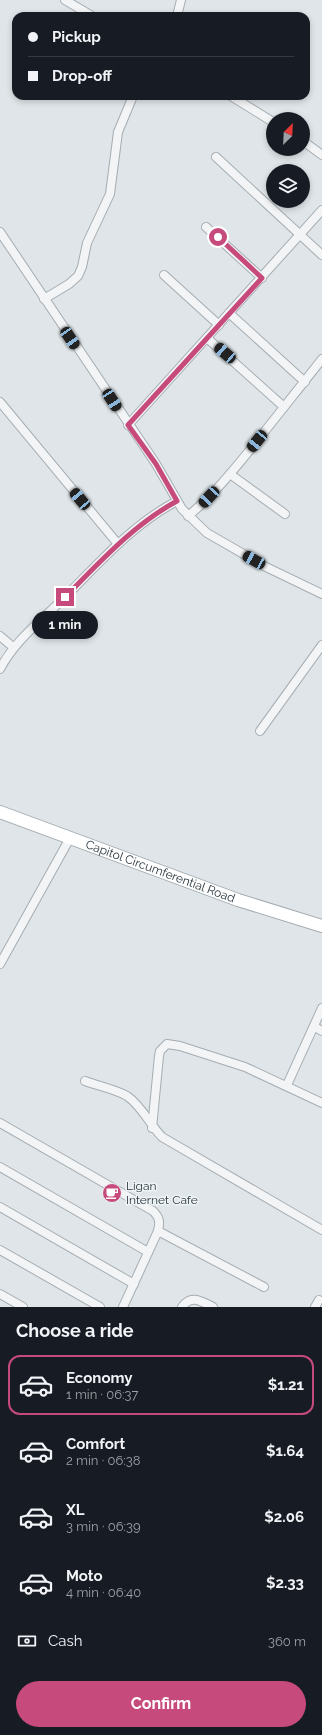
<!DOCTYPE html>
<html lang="en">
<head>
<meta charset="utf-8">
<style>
  :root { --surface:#171b24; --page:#20242c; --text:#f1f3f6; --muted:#9ea1a6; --line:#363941; --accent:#c74a7c }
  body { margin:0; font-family:Raleway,sans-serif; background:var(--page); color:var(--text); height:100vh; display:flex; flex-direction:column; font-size:15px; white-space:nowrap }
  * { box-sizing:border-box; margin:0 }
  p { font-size:13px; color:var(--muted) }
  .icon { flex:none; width:22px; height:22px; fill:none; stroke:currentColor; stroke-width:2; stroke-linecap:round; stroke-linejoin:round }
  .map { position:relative; height:1307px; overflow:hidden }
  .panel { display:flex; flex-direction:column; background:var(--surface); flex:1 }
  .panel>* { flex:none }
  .top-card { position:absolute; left:12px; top:12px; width:298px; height:88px; border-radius:12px; box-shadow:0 2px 6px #0003; display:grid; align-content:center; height:88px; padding:0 16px; background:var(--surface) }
  .needle { width:26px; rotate:24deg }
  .buttons { position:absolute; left:266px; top:112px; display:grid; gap:8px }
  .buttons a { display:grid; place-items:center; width:44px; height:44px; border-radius:50%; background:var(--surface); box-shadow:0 2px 6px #0003; font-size:20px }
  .end { position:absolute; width:18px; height:18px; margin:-9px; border:5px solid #c74a7c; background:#fff; box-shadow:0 0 0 2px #fff }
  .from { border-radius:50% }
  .bubble { position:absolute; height:28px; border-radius:14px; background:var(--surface); box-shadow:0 2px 6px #0003; font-size:13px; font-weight:700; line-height:28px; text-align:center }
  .car { position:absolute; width:12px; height:24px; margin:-12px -6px; border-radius:5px; box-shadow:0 0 3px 1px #0007; background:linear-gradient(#222 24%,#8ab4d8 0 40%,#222 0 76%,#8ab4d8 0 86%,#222 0) }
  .top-card b { display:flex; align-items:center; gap:14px; height:38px; font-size:15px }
  .top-card b+b { border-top:1px solid var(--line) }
  .top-card i { width:10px; height:10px; background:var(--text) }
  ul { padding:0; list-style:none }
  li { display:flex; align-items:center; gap:12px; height:60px; margin:0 8px 6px; padding:0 8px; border:2px solid transparent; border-radius:12px }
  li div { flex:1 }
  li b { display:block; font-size:15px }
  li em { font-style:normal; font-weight:700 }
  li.selected { border-color:var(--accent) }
  li>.icon { width:36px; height:36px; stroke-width:1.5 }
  h2 { padding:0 16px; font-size:18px; line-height:48px }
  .pay { display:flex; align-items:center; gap:10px; height:44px; padding:0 16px; font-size:15px }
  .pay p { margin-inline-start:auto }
  .button { display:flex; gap:8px; margin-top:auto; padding:8px 16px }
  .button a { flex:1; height:46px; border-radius:24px; background:var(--accent); color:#fff; font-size:16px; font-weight:700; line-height:46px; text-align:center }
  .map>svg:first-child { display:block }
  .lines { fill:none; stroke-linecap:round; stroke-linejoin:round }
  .street-casing { stroke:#a5adb2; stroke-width:10 }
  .secondary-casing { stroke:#a5adb2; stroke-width:14 }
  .street { stroke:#f2f4f6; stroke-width:8 }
  .secondary { stroke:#fff; stroke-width:12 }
  .route { stroke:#c74a7c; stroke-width:5 }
  .labels { text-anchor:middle; stroke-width:3; stroke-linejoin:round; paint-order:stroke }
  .street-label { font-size:12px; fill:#29363e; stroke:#eef3f5 }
  .poi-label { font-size:12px; fill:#29363e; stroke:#eef3f5; text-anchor:start }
</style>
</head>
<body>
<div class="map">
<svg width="322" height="1307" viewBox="0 0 322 1307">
  <rect width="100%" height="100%" fill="#dfe5e8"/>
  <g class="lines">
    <g class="street-casing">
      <g id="street">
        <polyline points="65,0 92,16"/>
        <polyline points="177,16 181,0"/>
        <polyline points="231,96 273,122"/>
        <polyline points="303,141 322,155"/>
        <polyline points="216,157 322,255"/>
        <polyline points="206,227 262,278"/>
        <polyline points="0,232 156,464 182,509 207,533 266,567 322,594"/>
        <polyline points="164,275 219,325"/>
        <polyline points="44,299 69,284 78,276 82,267 87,243 110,194 118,132 133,96"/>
        <polyline points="229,313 305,382"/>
        <polyline points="207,338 284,407"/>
        <polyline points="0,402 118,544"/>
        <polyline points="128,425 322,210"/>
        <polyline points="230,474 285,514"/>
        <path d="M188,516C215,494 236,467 258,440C279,413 301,386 322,359"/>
        <polyline points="0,636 13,647"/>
        <path d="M0,669C15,640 42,620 65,597C100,562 133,524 177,501"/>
        <polyline points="260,731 322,645"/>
        <polyline points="0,964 70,838"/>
        <polyline points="315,1027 322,1031"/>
        <path d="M85,1081C98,1086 115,1089 127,1096C142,1106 150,1125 162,1137L322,1230"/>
        <polyline points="287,1085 322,1008"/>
        <path d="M0,1123L153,1211C160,1218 160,1222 158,1231L123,1307"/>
        <polyline points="152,1128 159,1056 160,1051 167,1044 180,1046 245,1067 322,1103"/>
        <polyline points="0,1167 148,1252"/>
        <polyline points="0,1207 134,1284"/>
        <polyline points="158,1231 264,1287"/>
        <polyline points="0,1250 100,1307"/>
        <polyline points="0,1294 23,1307"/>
        <path d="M182,1307C191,1294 201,1301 213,1307"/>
        <polyline points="315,1307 319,1300"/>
      </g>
    </g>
    <g class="secondary-casing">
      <g id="secondary">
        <path id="s1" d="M0,812L238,900L322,926"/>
      </g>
    </g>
    <use href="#street" class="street"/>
    <use href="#secondary" class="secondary"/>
  </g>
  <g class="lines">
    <path class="route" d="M65,597C100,562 133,525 177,501L156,464L128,425L262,278L218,237"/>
  </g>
  <defs>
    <g id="cafe-disc" transform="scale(1)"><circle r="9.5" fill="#c74a7c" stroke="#eef3f5"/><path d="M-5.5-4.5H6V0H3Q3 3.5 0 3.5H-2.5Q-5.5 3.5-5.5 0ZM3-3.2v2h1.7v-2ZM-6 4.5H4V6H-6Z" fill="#fff"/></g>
  </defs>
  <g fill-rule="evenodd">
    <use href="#cafe-disc" x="112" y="1193"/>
  </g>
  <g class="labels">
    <g class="street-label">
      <text dy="4" stroke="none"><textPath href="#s1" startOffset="171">Capitol Circumferential Road</textPath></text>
    </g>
    <g class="poi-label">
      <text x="126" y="1190">Ligan<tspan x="126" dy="14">Internet Cafe</tspan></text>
    </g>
  </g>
</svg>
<div class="buttons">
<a><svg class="needle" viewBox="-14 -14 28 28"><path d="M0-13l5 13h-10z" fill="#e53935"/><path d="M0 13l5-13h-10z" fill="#9ea1a6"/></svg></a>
<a><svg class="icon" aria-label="layers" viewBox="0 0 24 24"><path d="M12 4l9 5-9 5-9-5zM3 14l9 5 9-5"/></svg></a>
</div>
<i class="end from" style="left:218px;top:237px"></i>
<i class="end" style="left:65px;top:597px"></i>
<div class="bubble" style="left:32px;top:611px;width:66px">1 min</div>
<i class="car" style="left:70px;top:338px;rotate:146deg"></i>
<i class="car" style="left:225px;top:353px;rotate:311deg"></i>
<i class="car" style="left:112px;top:400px;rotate:147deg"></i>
<i class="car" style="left:257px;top:441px;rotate:219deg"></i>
<i class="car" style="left:209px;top:497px;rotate:223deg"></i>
<i class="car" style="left:80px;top:499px;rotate:320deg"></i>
<i class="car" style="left:254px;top:560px;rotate:299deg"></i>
<div class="top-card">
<b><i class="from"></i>Pickup</b>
<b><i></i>Drop-off</b>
</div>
</div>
<section class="panel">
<h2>Choose a ride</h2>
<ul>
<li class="selected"><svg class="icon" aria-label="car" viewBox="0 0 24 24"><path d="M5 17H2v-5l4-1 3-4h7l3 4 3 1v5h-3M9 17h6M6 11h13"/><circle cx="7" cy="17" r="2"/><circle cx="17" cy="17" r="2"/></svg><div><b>Economy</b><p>1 min · 06:37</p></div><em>$1.21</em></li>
<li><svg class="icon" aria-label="car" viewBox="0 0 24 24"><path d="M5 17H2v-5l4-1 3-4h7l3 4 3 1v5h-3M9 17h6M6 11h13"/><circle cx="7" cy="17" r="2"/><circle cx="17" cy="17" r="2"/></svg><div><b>Comfort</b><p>2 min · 06:38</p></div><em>$1.64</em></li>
<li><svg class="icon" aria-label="car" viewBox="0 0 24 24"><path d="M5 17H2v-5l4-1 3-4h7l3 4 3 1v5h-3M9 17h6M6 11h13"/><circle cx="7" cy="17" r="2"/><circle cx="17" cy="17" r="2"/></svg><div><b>XL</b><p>3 min · 06:39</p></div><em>$2.06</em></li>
<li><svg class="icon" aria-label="car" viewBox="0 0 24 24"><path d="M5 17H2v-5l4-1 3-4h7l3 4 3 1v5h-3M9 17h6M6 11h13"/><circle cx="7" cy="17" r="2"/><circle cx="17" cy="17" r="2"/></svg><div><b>Moto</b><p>4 min · 06:40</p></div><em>$2.33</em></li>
</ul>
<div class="pay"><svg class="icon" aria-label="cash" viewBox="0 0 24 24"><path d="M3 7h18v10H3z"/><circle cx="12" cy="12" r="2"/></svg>Cash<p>360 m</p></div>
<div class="button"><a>Confirm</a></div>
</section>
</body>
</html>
